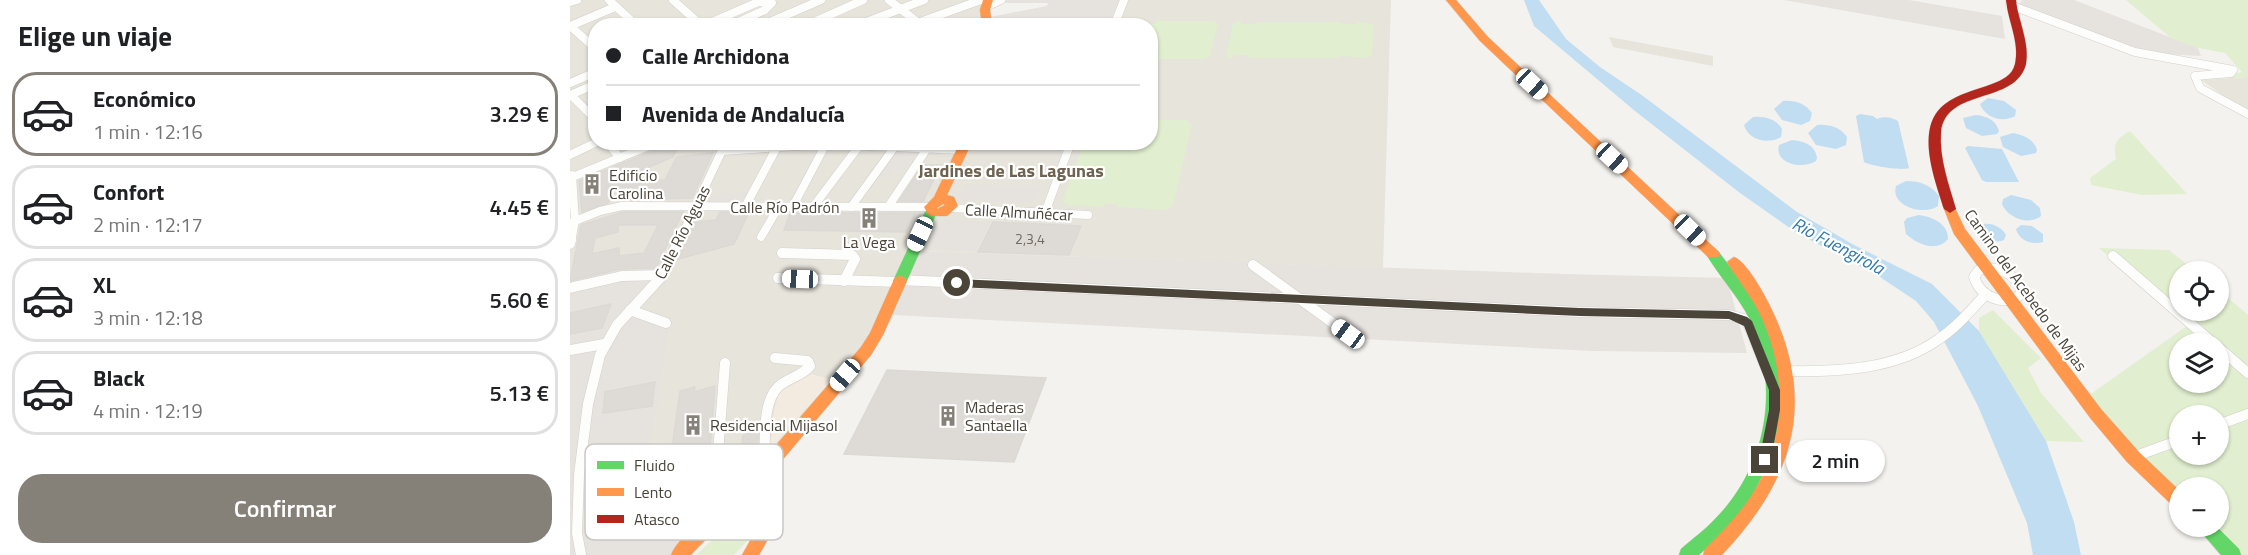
<!DOCTYPE html>
<html lang="es">
<head>
<meta charset="utf-8">
<style>
  :root { --surface:#fff; --page:#f2f2f2; --text:#202124; --muted:#757577; --line:#e0e0e0; --accent:#868178 }
  body { margin:0; font-family:"Titillium Web",sans-serif; background:var(--page); color:var(--text); height:100vh; display:flex; flex-direction:column; font-size:22px; white-space:nowrap }
  * { box-sizing:border-box; margin:0 }
  p { font-size:20px; color:var(--muted) }
  .icon { flex:none; width:33px; height:33px; fill:none; stroke:currentColor; stroke-width:2; stroke-linecap:round; stroke-linejoin:round }
  .map { position:relative; flex:1; overflow:hidden }
  .side { display:flex; flex-direction:column; background:var(--surface); width:570px }
  .side>* { flex:none }
  .banner { position:absolute; left:18px; top:18px; width:570px; height:132px; border-radius:24px; box-shadow:0 2px 4px #0004; display:grid; align-content:center; height:132px; padding:0 18px; background:var(--surface) }
  .controls { position:absolute; left:1599px; top:261px; display:grid; gap:12px }
  .controls a { display:grid; place-items:center; width:60px; height:60px; border-radius:50%; background:var(--surface); box-shadow:0 2px 4px #0004; font-size:30px }
  .end { position:absolute; width:27px; height:27px; margin:-14px; border:8px solid #4b4439; background:#fff; box-shadow:0 0 0 3px #fff }
  .from { border-radius:50% }
  .bubble { position:absolute; height:42px; border-radius:21px; background:var(--surface); box-shadow:0 2px 4px #0004; font-size:20px; font-weight:600; line-height:42px; text-align:center }
  .car { position:absolute; width:18px; height:36px; margin:-18px -9px; border-radius:8px; box-shadow:0 0 4px 2px #0007; background:linear-gradient(#fff 24%,#345 0 40%,#fff 0 76%,#345 0 86%,#fff 0) }
  .banner b { display:flex; align-items:center; gap:21px; height:57px; font-size:22px }
  .banner b+b { border-top:2px solid var(--line) }
  .banner i { width:15px; height:15px; background:var(--text) }
  ul { padding:0; list-style:none }
  li { display:flex; align-items:center; gap:18px; height:84px; margin:0 12px 9px; padding:0 6px; border:3px solid var(--line); border-radius:24px }
  li div { flex:1 }
  li b { display:block; font-size:22px }
  li em { font-style:normal; font-weight:600 }
  li.active { border-color:var(--accent) }
  li>.icon { width:54px; height:54px; stroke-width:1.5 }
  h2 { padding:0 18px; font-size:27px; line-height:72px }
  .action { display:flex; gap:12px; margin-top:auto; padding:12px 18px }
  .action a { flex:1; height:69px; border-radius:24px; background:var(--accent); color:#fff; font-size:24px; font-weight:600; line-height:69px; text-align:center }
  main { display:flex; flex:1; min-height:0 }
  .map>svg:first-child { display:block }
  .residential { fill:#e7e4dc }
  .commercial { fill:#f3ebdf }
  .industrial { fill:#e6e2de }
  .green { fill:#e1eecf; fill-rule:evenodd }
  .parking { fill:#e6e3df }
  .water { fill:#c0ddf1 }
  .building { fill:#dedbd6; stroke:#dcd9d4; stroke-width:1.5; fill-rule:evenodd }
  .lines { fill:none; stroke-linecap:round; stroke-linejoin:round }
  .street-far1-casing { stroke:#d2d0cb; stroke-width:9 }
  .street-casing { stroke:#d2d0cb; stroke-width:11 }
  .fast-casing { stroke:#d3cfc5; stroke-width:1 }
  .slow-casing { stroke:#d3cfc5; stroke-width:1 }
  .jam-casing { stroke:#d3cfc5; stroke-width:1 }
  .street-far1 { stroke:#fdfdfc; stroke-width:8 }
  .street { stroke:#fdfdfc; stroke-width:10 }
  .fast { fill:#63d668; fill-rule:evenodd }
  .slow { fill:#ff974d; fill-rule:evenodd }
  .jam { fill:#b3261e; fill-rule:evenodd }
  .route { fill:#4b4439 }
  .labels { text-anchor:middle; stroke-width:4.5; stroke-linejoin:round; paint-order:stroke }
  .number-label { font-size:14px; fill:#706a61 }
  .poi-label { font-size:16px; fill:#4b4439; stroke:#fff; text-anchor:start }
  .street-label { font-size:16px; fill:#4b4439; stroke:#fff }
  .neighbourhood-label { font-size:18px; font-weight:bold; fill:#6e6250; stroke:#fff }
  .water-label { font-size:18px; font-style:italic; fill:#2e7ab2; stroke:#fff }
  .key { fill:#fff; stroke:#c9c7c4; stroke-width:1.5 }
  .key-label { font-size:16px; fill:#4b4439 }
</style>
</head>
<body>
<main>
<section class="side">
<h2>Elige un viaje</h2>
<ul>
<li class="active"><svg class="icon" aria-label="car" viewBox="0 0 24 24"><path d="M5 17H2v-5l4-1 3-4h7l3 4 3 1v5h-3M9 17h6M6 11h13"/><circle cx="7" cy="17" r="2"/><circle cx="17" cy="17" r="2"/></svg><div><b>Económico</b><p>1 min · 12:16</p></div><em>3.29 €</em></li>
<li><svg class="icon" aria-label="car" viewBox="0 0 24 24"><path d="M5 17H2v-5l4-1 3-4h7l3 4 3 1v5h-3M9 17h6M6 11h13"/><circle cx="7" cy="17" r="2"/><circle cx="17" cy="17" r="2"/></svg><div><b>Confort</b><p>2 min · 12:17</p></div><em>4.45 €</em></li>
<li><svg class="icon" aria-label="car" viewBox="0 0 24 24"><path d="M5 17H2v-5l4-1 3-4h7l3 4 3 1v5h-3M9 17h6M6 11h13"/><circle cx="7" cy="17" r="2"/><circle cx="17" cy="17" r="2"/></svg><div><b>XL</b><p>3 min · 12:18</p></div><em>5.60 €</em></li>
<li><svg class="icon" aria-label="car" viewBox="0 0 24 24"><path d="M5 17H2v-5l4-1 3-4h7l3 4 3 1v5h-3M9 17h6M6 11h13"/><circle cx="7" cy="17" r="2"/><circle cx="17" cy="17" r="2"/></svg><div><b>Black</b><p>4 min · 12:19</p></div><em>5.13 €</em></li>
</ul>
<div class="action"><a>Confirmar</a></div>
</section>
<div class="map">
<svg width="1678" height="555" viewBox="0 0 1678 555">
  <rect width="100%" height="100%" fill="#f4f2ee"/>
  <g class="residential">
    <polygon points="0,0 422,0 419,9 421,25 26,26 26,142 580,142 580,26 539,25 549,0 821,0 813,268 350,251 324,315 297,360 211,459 160,466 147,465 75,469 101,321 72,308 53,281 0,293"/>
    <polygon points="1039,37 1143,56 1143,66 1043,47"/>
    <polygon points="1678,77 1678,113 1631,80"/>
  </g>
  <polygon class="commercial" points="242,374 262,380 199,450 204,411 209,392"/>
  <g class="industrial">
    <polygon points="422,0 549,0 539,25 421,25 420,17 477,6 478,3 431,3"/>
    <polygon points="1452,0 1504,0 1628,48 1631,56 1576,53 1448,6"/>
    <polygon points="349,251 994,274 1157,278 1177,353 1024,351 324,315"/>
    <polygon points="97,280 72,307 101,321 76,469 147,465 160,466 188,462 183,475 100,555 0,555 0,293 53,281"/>
  </g>
  <g class="green">
    <polygon points="1556,0 1678,0 1678,77 1631,80 1672,72 1655,53 1628,48 1601,38"/>
    <polygon points="586,21 644,21 648,24 640,56 635,59 581,59 580,26 553,25 559,22 585,24"/>
    <polygon points="667,21 671,21 671,24 686,24 687,22 772,22 772,24 787,24 788,22 804,24 802,55 797,58 769,56 769,58 679,58 679,55 664,55 663,58 659,58 656,55 663,24"/>
    <polygon points="581,120 616,120 622,124 603,206 596,210 547,207 547,204 535,204 534,207 497,205 492,201 514,143 580,142"/>
    <path d="M1560,131L1617,194L1572,195L1521,185L1520,178L1546,159C1543,142 1546,140 1560,131Z"/>
    <path d="M1529,248L1599,250L1625,271L1610,272V310H1648L1649,290L1678,315V555H1670L1640,527L1648,526V488H1610L1609,497L1518,396L1617,326ZM1610,344H1648V382H1610ZM1610,416H1648V454H1610Z"/>
    <polygon points="1423,310 1471,358 1458,368 1471,393 1514,442 1476,441 1409,331 1409,318"/>
    <polygon points="172,525 178,531 177,541 164,555 126,555 154,529"/>
  </g>
  <g class="parking">
    <polygon points="1214,0 1339,0 1432,16 1435,39"/>
    <polygon points="329,149 352,151 340,171 325,170 320,178 307,176 325,151"/>
    <polygon points="394,185 395,185 472,186 466,200 458,203 394,199 389,195"/>
    <polygon points="178,192 173,202 132,202 136,195"/>
    <polygon points="377,220 421,222 406,251 356,249 370,224"/>
  </g>
  <g class="water">
    <polygon points="954,0 969,0 996,39 1030,67 1073,96 1227,212 1284,245 1362,284 1409,331 1476,441 1504,522 1511,555 1463,555 1457,523 1408,406 1364,322 1346,301 1310,277 1227,233 1170,193 1065,111 964,26"/>
    <path d="M1418,98L1434,101L1446,110L1445,116C1433,123 1415,118 1410,104Z"/>
    <path d="M1213,101C1224,100 1235,103 1242,113L1240,121L1231,125L1212,120L1204,109Z"/>
    <path d="M1290,114L1303,116L1307,119C1313,116 1322,117 1328,121L1339,168C1332,171 1301,166 1294,162L1286,116Z"/>
    <path d="M1406,115C1416,116 1426,120 1429,131L1427,134L1412,136L1396,128L1393,118Z"/>
    <path d="M1183,117C1195,116 1206,119 1212,129L1211,137C1198,145 1178,140 1174,125Z"/>
    <path d="M1247,125C1259,124 1270,127 1277,137L1276,145L1266,149L1246,145L1238,133Z"/>
    <path d="M1443,133C1453,135 1464,139 1467,150L1466,153L1451,156L1433,147L1430,137Z"/>
    <path d="M1222,140C1234,141 1245,145 1247,158L1246,161C1233,170 1204,164 1209,145Z"/>
    <polygon points="1398,146 1432,149 1449,182 1416,182 1412,180 1395,148"/>
    <path d="M1336,181C1350,181 1361,185 1369,196L1368,206C1355,216 1320,207 1326,186Z"/>
    <path d="M1441,195L1461,200L1470,208L1471,216C1458,226 1438,218 1432,204L1433,199Z"/>
    <path d="M1349,215C1362,217 1378,223 1378,239C1367,253 1347,244 1336,234L1334,222L1337,218Z"/>
    <path d="M1414,224C1423,223 1431,227 1436,235L1434,240C1424,244 1413,240 1408,231V227Z"/>
    <path d="M1451,225L1462,226L1473,234V242C1462,245 1449,241 1446,229Z"/>
  </g>
  <g class="building">
    <polygon points="94,142 110,142 103,157 44,182 95,180 107,157 143,153 122,198 56,200 58,186 41,192 38,203 12,212 9,181 90,148"/>
    <polygon points="353,165 371,165 353,201 329,201"/>
    <path d="M53,212H113L86,268L50,269L0,281L11,225ZM48,225H88L74,253L49,256V248L22,254L25,238L48,232Z"/>
    <polygon points="150,212 179,212 164,244 108,259 125,222 146,220"/>
    <polygon points="226,213 346,213 336,232 214,230 220,214"/>
    <polygon points="423,222 511,226 499,255 408,252"/>
    <polygon points="41,304 32,328 0,334 0,313"/>
    <polygon points="317,370 476,378 444,462 274,454"/>
    <polygon points="85,382 82,406 33,413 35,392"/>
    <polygon points="145,386 139,459 100,463 110,391 125,387 124,392"/>
    <polygon points="188,431 187,451 171,453 173,435"/>
  </g>
  <g class="lines">
    <g class="street-far1-casing">
      <g id="street-far1">
        <polyline points="39,0 67,26"/>
        <polyline points="103,0 132,26"/>
        <polyline points="319,0 350,24"/>
        <polyline points="0,2 7,0"/>
        <polyline points="1440,5 1565,52 1663,70 1661,73 1625,76 1630,88 1678,114"/>
        <polyline points="416,7 431,0"/>
        <polyline points="200,22 251,0"/>
        <polyline points="0,26 45,7"/>
        <polyline points="0,26 26,49"/>
        <polyline points="133,26 188,2 202,3 195,10 160,26"/>
        <polyline points="235,26 293,0"/>
        <polyline points="286,26 354,0"/>
        <polyline points="339,26 411,0"/>
        <polyline points="544,26 554,0"/>
        <polyline points="0,83 26,72"/>
        <polyline points="0,95 26,84"/>
        <polyline points="1,95 26,120"/>
        <polyline points="37,142 50,158"/>
        <polyline points="154,146 168,142"/>
        <polyline points="152,151 256,144 393,150"/>
        <polyline points="0,155 27,142"/>
        <polyline points="0,178 88,142"/>
        <polyline points="175,207 207,147"/>
        <polyline points="243,207 292,142"/>
        <polyline points="281,207 326,145"/>
        <polyline points="318,207 360,144"/>
        <polyline points="222,208 257,142"/>
        <polyline points="381,208 518,215"/>
        <polyline points="475,213 501,142"/>
        <polyline points="0,223 30,211 52,206 360,207"/>
        <polyline points="191,237 208,208"/>
        <polyline points="1,242 5,221 2,175"/>
        <polyline points="109,242 156,142"/>
      </g>
    </g>
    <g class="street-casing">
      <g id="street">
        <polyline points="0,244 1,240"/>
        <polyline points="212,253 282,255 285,259 274,281"/>
        <polyline points="1543,256 1644,344"/>
        <polyline points="683,265 778,334"/>
        <path d="M1417,268C1434,269 1449,276 1452,294C1434,307 1411,298 1404,277L1409,270Z"/>
        <polyline points="208,278 328,282"/>
        <polyline points="329,280 1010,312 1159,315 1174,319 1178,324 1196,368"/>
        <polyline points="0,288 52,276 93,275"/>
        <polyline points="60,310 96,323"/>
        <polyline points="1648,347 1678,373"/>
        <polyline points="0,350 34,344"/>
        <polyline points="155,363 148,453 150,458 166,461 194,457"/>
        <path d="M1216,371C1267,372 1326,370 1369,339C1387,327 1401,310 1416,294"/>
        <polyline points="1648,425 1678,414"/>
        <polyline points="1563,457 1610,440"/>
        <path d="M203,459L194,457C196,437 192,403 208,387C217,378 231,377 240,366L238,361L205,358"/>
        <polyline points="11,555 7,533 9,475 18,404 30,355 47,325 93,275 109,240"/>
      </g>
    </g>
    <g class="fast-casing">
      <g id="fast">
        <polygon points="361,208 367,212 337,281 335,285 325,285 323,281 355,212"/>
        <path d="M1143,249L1148,251C1167,276 1188,301 1199,331C1226,400 1205,472 1160,527C1151,537 1139,546 1129,555H1109L1111,549C1122,539 1135,530 1145,519C1194,470 1209,396 1185,331C1174,302 1152,281 1136,254Z"/>
        <polygon points="1626,526 1646,526 1669,549 1671,555 1651,555"/>
      </g>
    </g>
    <g class="slow-casing">
      <g id="slow">
        <polygon points="413,0 423,0 420,10 422,26 412,26 410,10"/>
        <polygon points="876,0 886,0 918,37 1148,251 1150,254 1148,257 1138,257 910,41"/>
        <path d="M390,142H402L377,195L384,197L388,206L377,216H359L354,207L364,197ZM373,204L375,205L367,209V208Z"/>
        <polygon points="1380,205 1384,206 1395,229 1531,409 1569,452 1610,491 1610,509 1604,507 1557,462 1521,419 1384,234 1374,209"/>
        <path d="M1164,257C1176,261 1193,292 1199,304C1248,401 1224,479 1152,555H1133L1135,549C1152,532 1170,514 1183,493C1216,443 1217,375 1193,321C1184,299 1169,282 1157,262Z"/>
        <path d="M330,276L335,277L337,281L313,335L301,355L204,470L205,472L196,502L202,522V532L189,555H172L186,530V523C157,516 139,536 121,555H101C108,538 130,522 147,513L291,347L300,333L325,277ZM182,495L181,507L173,506Z"/>
      </g>
    </g>
    <g class="jam-casing">
      <path id="jam" d="M1436,0H1446C1448,20 1460,43 1456,64C1446,105 1376,87 1371,132C1369,158 1379,185 1386,209L1380,213L1374,209C1365,180 1344,127 1375,104C1388,94 1406,90 1422,84C1432,80 1442,76 1445,64C1450,43 1438,21 1436,0Z"/>
    </g>
    <use href="#street-far1" class="street-far1"/>
    <use href="#street" class="street"/>
    <use href="#fast" class="fast"/>
    <use href="#slow" class="slow"/>
    <use href="#jam" class="jam"/>
  </g>
  <polygon class="route" points="387,279 1010,308 1159,311 1177,317 1182,321 1210,390 1210,410 1201,460 1195,465 1189,460 1199,410 1199,390 1174,326 1159,319 1010,316 387,287 382,283"/>
  <defs>
    <g id="building-bare" transform="scale(1.62)"><path d="M-4-6H4V6H1V3H-1V6H-4ZM-2.5-4.3h1.7v1.8h-1.7ZM.8-4.3h1.7v1.8H.8ZM-2.5-1h1.7V.8h-1.7ZM.8-1h1.7V.8H.8Z" fill="#868178" stroke="#fff" stroke-width="2.5" paint-order="stroke"/></g>
  </defs>
  <g fill-rule="evenodd">
    <use href="#building-bare" x="22" y="184"/>
    <use href="#building-bare" x="299" y="218"/>
    <use href="#building-bare" x="378" y="416"/>
    <use href="#building-bare" x="123" y="425"/>
  </g>
  <g class="labels">
    <g class="number-label">
      <text x="460" y="244">2,3,4</text>
    </g>
    <g class="poi-label">
      <text x="39" y="181">Edificio<tspan x="39" dy="18">Carolina</tspan></text>
      <text x="299" y="248" text-anchor="middle">La Vega</text>
      <text x="395" y="413">Maderas<tspan x="395" dy="18">Santaella</tspan></text>
      <text x="140" y="431">Residencial Mijasol</text>
    </g>
    <g class="street-label">
      <text x="215" y="213">Calle Río Padrón</text>
      <text transform="translate(449 212) rotate(3)" y="6">Calle Almuñécar</text>
      <text transform="translate(112 232) rotate(-63)" y="6">Calle Río Aguas</text>
      <text transform="translate(1456 290) rotate(54)" y="6">Camino del Acebedo de Mijas</text>
    </g>
    <g class="neighbourhood-label">
      <text x="441" y="177">Jardines de Las Lagunas</text>
    </g>
    <g class="water-label">
      <text transform="translate(1268 246) rotate(28)" y="6">Rio Fuengirola</text>
    </g>
  </g>
  <rect x="15" y="444" width="198" height="96" rx="9" class="key"/>
  <rect x="27" y="461" width="27" height="8" fill="#63d668"/>
  <rect x="27" y="488" width="27" height="8" fill="#ff974d"/>
  <rect x="27" y="515" width="27" height="8" fill="#b3261e"/>
  <g class="key-label">
    <text x="64" y="471">Fluido</text>
    <text x="64" y="498">Lento</text>
    <text x="64" y="525">Atasco</text>
  </g>
</svg>
<div class="controls">
<a><svg class="icon" aria-label="locate" viewBox="0 0 24 24"><circle cx="12" cy="12" r="6"/><path d="M12 2v4M12 18v4M2 12h4M18 12h4"/></svg></a>
<a><svg class="icon" aria-label="layers" viewBox="0 0 24 24"><path d="M12 4l9 5-9 5-9-5zM3 14l9 5 9-5"/></svg></a>
<a>+</a>
<a>−</a>
</div>
<i class="end from" style="left:387px;top:283px"></i>
<i class="end" style="left:1195px;top:460px"></i>
<div class="bubble" style="left:1216px;top:440px;width:99px">2 min</div>
<i class="car" style="left:962px;top:84px;rotate:133deg"></i>
<i class="car" style="left:1042px;top:158px;rotate:133deg"></i>
<i class="car" style="left:1120px;top:230px;rotate:134deg"></i>
<i class="car" style="left:350px;top:234px;rotate:205deg"></i>
<i class="car" style="left:230px;top:279px;rotate:272deg"></i>
<i class="car" style="left:778px;top:334px;rotate:306deg"></i>
<i class="car" style="left:275px;top:375px;rotate:221deg"></i>
<div class="banner">
<b><i class="from"></i>Calle Archidona</b>
<b><i></i>Avenida de Andalucía</b>
</div>
</div>
</main>
</body>
</html>
